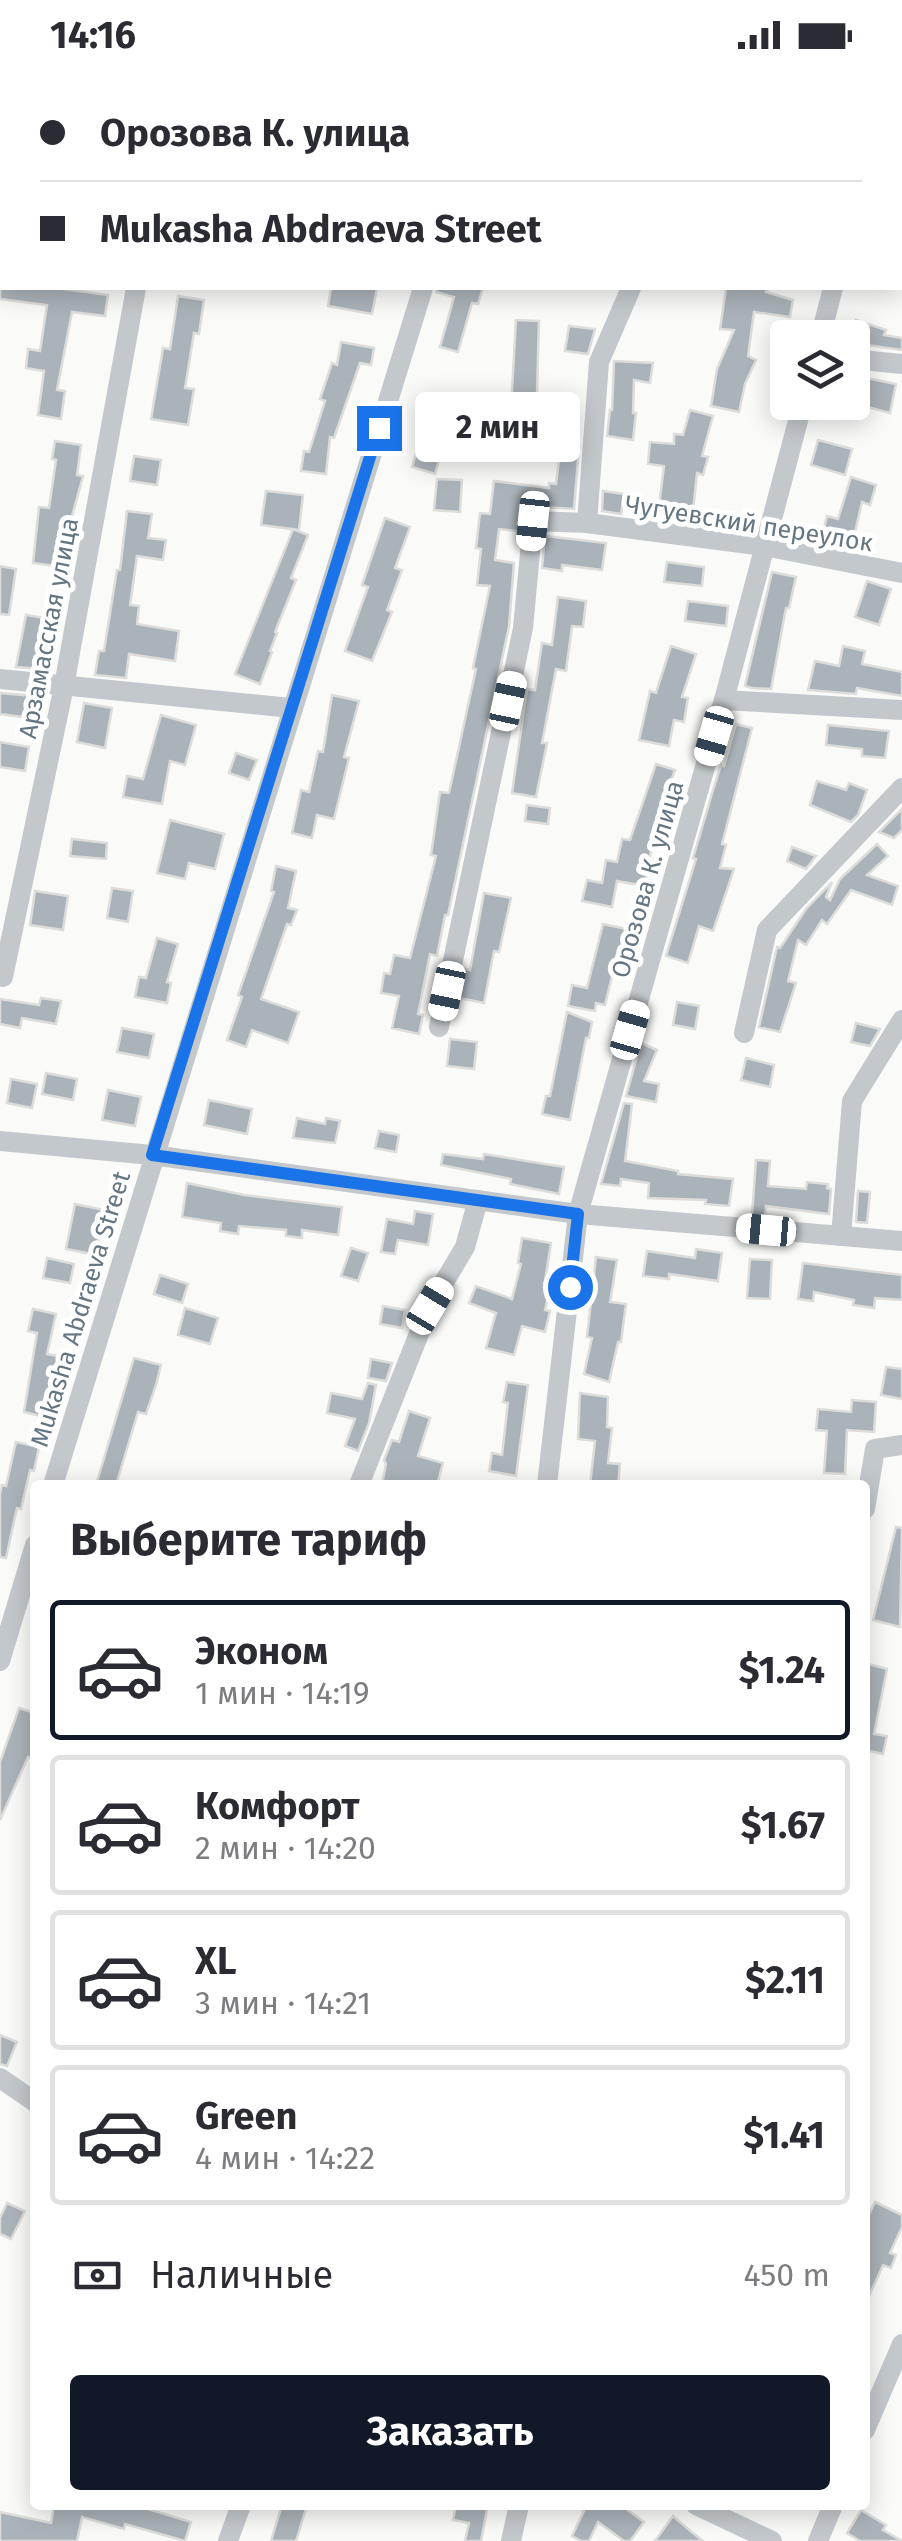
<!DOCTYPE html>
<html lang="ru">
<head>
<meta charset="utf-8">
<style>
  :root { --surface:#fff; --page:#f2f2f3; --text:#2b2b33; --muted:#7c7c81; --line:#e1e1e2; --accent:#111827 }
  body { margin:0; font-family:"Fira Sans",sans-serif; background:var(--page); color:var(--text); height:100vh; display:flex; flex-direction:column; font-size:38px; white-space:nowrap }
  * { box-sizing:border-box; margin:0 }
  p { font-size:32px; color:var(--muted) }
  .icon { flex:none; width:55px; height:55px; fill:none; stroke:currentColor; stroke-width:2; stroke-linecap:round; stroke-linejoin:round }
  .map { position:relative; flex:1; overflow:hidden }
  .sheet { position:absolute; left:30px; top:1410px; width:840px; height:1030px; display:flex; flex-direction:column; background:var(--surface); border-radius:10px; box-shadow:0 5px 25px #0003 }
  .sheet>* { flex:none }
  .hud { position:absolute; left:0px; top:0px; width:902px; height:220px; box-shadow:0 5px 25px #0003; display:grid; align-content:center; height:220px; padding:0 40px; background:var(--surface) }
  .fabs { position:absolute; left:770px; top:250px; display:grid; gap:20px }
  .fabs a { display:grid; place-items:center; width:100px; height:100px; border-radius:10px; background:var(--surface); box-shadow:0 5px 25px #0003; font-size:50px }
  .end { position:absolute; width:45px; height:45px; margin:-22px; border:12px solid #1a73e8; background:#fff; box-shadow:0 0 0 5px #fff }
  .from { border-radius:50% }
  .bubble { position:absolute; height:70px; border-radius:10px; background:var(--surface); box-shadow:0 5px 25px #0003; font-size:32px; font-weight:700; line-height:70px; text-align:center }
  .car { position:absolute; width:30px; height:60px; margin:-30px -15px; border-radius:12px; box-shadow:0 0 8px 2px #0007; background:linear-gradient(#fff 24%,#345 0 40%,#fff 0 76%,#345 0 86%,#fff 0) }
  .hud b { display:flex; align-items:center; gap:35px; height:95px; font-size:38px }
  .hud b+b { border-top:2px solid var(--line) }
  .hud i { width:25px; height:25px; background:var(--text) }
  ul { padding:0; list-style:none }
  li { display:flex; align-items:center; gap:30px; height:140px; margin:0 20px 15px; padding:0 20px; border:5px solid var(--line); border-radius:10px }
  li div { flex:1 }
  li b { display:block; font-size:38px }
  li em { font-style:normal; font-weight:700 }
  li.on { border-color:var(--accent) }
  li>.icon { width:90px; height:90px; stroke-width:1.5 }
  h2 { padding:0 40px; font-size:45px; line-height:120px }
  .pay { display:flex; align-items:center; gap:25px; height:110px; padding:0 40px; font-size:38px }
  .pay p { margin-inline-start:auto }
  .action { display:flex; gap:20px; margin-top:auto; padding:20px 40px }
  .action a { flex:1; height:115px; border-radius:10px; background:var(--accent); color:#fff; font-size:40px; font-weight:700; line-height:115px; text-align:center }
  .status { display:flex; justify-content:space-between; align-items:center; height:70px; padding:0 50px; background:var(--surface); direction:ltr }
  .status svg { height:28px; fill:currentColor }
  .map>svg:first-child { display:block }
  .building { fill:#aab3b9; stroke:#dcdcda; stroke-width:2.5 }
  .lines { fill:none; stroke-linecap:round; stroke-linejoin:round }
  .minor { stroke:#c3c8cc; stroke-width:20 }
  .route { stroke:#1a73e8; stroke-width:12 }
  .labels { text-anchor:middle; stroke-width:10; stroke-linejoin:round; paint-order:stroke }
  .street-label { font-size:25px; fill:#657683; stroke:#fff }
</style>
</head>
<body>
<div class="status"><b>14:16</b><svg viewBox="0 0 49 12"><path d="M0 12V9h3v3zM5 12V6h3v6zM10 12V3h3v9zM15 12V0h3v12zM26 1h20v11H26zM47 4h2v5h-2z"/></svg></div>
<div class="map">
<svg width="902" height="2471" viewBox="0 0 902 2471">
  <rect width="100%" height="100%" fill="#fafaf8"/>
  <g class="building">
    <polygon points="0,218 57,218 108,225 105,246 72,242 57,320 65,321 61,349 38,345 44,301 26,298 28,279 40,281 47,235 0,229"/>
    <polygon points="331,218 377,218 372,244 328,236"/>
    <polygon points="436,218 483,218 478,234 472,233 458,282 440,277 454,227 436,222"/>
    <polygon points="726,218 768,218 766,222 793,230 790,247 754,242 748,286 756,290 745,314 739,342 711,336 717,299 734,260 720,259"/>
    <polygon points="178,226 204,230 199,264 194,263 185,318 194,319 188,355 151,349 163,278 170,279"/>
    <polygon points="516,250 539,251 536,358 533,358 533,364 502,363 502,338 511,338"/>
    <polygon points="856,250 886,260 884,265 902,268 902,280 852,273"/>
    <polygon points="569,256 595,259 588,284 565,281"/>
    <polygon points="341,272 374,278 371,295 360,293 334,368 330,367 326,404 301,401 304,381 309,382 325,331 320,329 332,293 337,295"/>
    <polygon points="614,291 653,293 650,313 634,310 633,343 636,343 633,370 607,366 610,340 612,340"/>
    <polygon points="852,305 896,314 890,343 852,333"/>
    <polygon points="426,331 448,338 436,375 443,377 435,404 412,397 424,356 419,355"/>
    <polygon points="558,338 576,340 573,363 555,361"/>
    <polygon points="690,340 713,346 702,386 708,387 703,405 697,403 693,441 659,436 664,396 648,394 650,372 674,374 674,364 683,365"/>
    <polygon points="818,370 852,379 845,405 811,395"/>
    <polygon points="55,371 81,375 77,405 83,406 69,457 64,497 33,493 39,437 49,438 56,390 52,389"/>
    <polygon points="561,375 579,377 574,439 529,436 521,444 518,461 499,459 495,490 514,493 509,556 448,845 445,845 437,886 430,884 418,944 423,945 419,964 392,958 399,926 381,923 384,903 390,904 394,885 410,888 436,786 431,785 440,722 449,723 476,599 473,598 490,516 477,515 481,479 476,478 480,443 490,444 494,411 549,418 549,413 556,414"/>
    <polygon points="134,386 161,390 157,415 130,411"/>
    <polygon points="851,407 876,415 870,435 862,432 851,479 821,470 827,446 838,449"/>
    <polygon points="437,409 462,410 460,442 434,440"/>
    <polygon points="266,421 303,425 299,460 261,455"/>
    <polygon points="603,421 624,424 621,444 602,441"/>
    <polygon points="127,441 152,444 148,468 166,470 163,490 137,486 130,535 139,536 137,554 179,561 175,591 129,584 126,608 95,605 99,581 104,581 117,500 120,500"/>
    <polygon points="385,448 410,457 395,498 402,500 387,540 392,542 372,591 345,581 368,517 362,515"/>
    <polygon points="293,459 308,465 291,508 296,510 275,562 277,563 270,581 272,582 260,614 235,604"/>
    <polygon points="545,466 606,473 602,500 562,495 562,501 542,498"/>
    <polygon points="667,492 704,497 702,516 664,512"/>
    <polygon points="0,496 16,499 9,545 0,544"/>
    <polygon points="772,502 796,507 789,538 786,538 771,619 752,618 745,616"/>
    <polygon points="867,511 891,519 879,555 855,547"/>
    <polygon points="558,527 586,531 583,557 572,556 566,601 556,599 542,673 547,673 536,727 512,723 527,619 535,620 542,573 552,575"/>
    <polygon points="688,531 728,536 726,556 685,551"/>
    <polygon points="26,545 52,549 43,599 16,597"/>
    <polygon points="671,576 696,584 682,627 688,628 684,652 674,650 669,676 639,670 650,621 656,623"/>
    <polygon points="843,576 865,581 862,594 902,602 902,626 857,618 856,624 808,620 815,591 839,596"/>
    <polygon points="0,623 33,626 30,648 0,644"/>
    <polygon points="332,625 359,631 344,687 349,688 334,749 317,745 312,768 292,763 301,720 309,722 318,681 323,682"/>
    <polygon points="84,633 112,638 105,678 77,672"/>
    <polygon points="161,645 196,655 185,695 170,691 162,734 123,727 127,706 143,709"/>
    <polygon points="736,654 752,658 722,774 726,775 720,798 734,799 713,861 699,856 688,893 666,886 696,789 693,788 714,717 721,695 724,696"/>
    <polygon points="828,655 889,661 885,688 862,686 862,679 826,675"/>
    <polygon points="0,672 29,677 25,701 0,697"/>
    <polygon points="236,683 257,690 249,710 229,703"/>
    <polygon points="656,694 675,700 665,728 672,730 662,759 655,756 645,816 617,811 612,837 582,831 587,810 602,813 606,790 617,792 622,769 630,770"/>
    <polygon points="817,711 846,720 849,713 867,720 858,745 851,752 810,735"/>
    <polygon points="527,735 550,738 548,754 525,751"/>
    <polygon points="902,739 902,760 894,768 879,762"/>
    <polygon points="170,750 224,764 215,799 189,793 185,809 157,803"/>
    <polygon points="72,769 107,773 106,789 70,786"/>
    <polygon points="877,774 888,786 867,805 898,816 892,835 851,820 827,854 822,850 806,875 798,870 788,911 796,913 780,962 759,957 777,877 780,878 806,839 832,812 826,827 830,830 840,809"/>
    <polygon points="792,777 816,786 806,799 787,791"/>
    <polygon points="276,796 296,801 288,838 297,840 291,855 287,854 261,929 299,942 288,973 252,960 246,977 227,970 242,927 238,925 274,822 271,821"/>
    <polygon points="112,818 133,821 128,852 107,848"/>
    <polygon points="35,821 68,826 63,860 30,855"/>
    <polygon points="484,823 511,828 499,882 494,881 484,933 459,928 465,899 470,900"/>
    <polygon points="603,854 627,859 624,878 619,877 605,935 596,933 595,941 568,936 572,915 587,918"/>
    <polygon points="157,868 178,874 167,912 171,913 167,933 135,927 139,907 146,908"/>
    <polygon points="41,928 61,931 56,954 22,948 20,958 0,954 0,929 39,935"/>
    <polygon points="677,932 699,936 695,959 673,955"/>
    <polygon points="567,942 592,952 589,968 586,968 570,1050 542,1044 546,1026 550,1026"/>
    <polygon points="856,953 880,959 870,976 851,972"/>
    <polygon points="122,958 154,964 149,988 117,982"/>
    <polygon points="450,969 477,972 474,999 447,996"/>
    <polygon points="641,973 657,980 644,1011 659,1014 656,1032 626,1026"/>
    <polygon points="746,988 774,995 770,1017 741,1010"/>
    <polygon points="46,1003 77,1009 73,1030 42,1024"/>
    <polygon points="11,1009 37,1014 32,1038 7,1033"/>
    <polygon points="108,1020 141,1027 135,1056 102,1050"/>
    <polygon points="209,1030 252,1039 247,1064 204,1055"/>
    <polygon points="624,1033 632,1034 625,1091 678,1101 678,1104 733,1109 729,1136 705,1134 706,1130 648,1128 649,1113 621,1109 620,1116 601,1114"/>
    <polygon points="297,1048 325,1054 326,1048 340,1051 335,1073 293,1068"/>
    <polygon points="379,1061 399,1065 396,1082 375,1078"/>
    <polygon points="443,1084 483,1089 484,1084 564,1097 559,1124 510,1114 511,1109 441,1095"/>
    <polygon points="756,1090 770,1091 768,1116 806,1119 807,1112 828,1114 827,1118 831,1119 829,1144 766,1136 765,1146 752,1145"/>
    <polygon points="187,1113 244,1125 342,1137 338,1165 302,1160 302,1168 286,1166 286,1160 239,1156 238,1164 220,1161 221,1153 182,1147"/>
    <polygon points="858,1121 870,1122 867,1153 856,1152"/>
    <polygon points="75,1134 104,1140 97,1185 66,1179"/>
    <polygon points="415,1141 433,1144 428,1175 398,1170 395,1184 381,1182 387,1149 413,1154"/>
    <polygon points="522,1168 551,1173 544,1217 550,1218 545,1240 550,1241 545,1262 522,1256 514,1285 486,1278 496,1243 469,1233 476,1216 512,1229 521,1194 518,1193"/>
    <polygon points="351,1178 368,1183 358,1211 341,1206"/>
    <polygon points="696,1179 722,1183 718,1211 669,1204 669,1209 643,1206 647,1181 695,1188"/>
    <polygon points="596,1187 617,1190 610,1232 626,1234 621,1272 618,1272 609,1312 584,1304 592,1268 587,1267"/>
    <polygon points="47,1188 74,1194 70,1213 43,1208"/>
    <polygon points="750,1189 772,1190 770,1229 747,1228"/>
    <polygon points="803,1193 902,1205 902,1230 875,1228 874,1238 853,1235 854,1230 814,1222 813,1231 798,1229"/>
    <polygon points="160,1205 188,1214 182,1233 154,1224"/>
    <polygon points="383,1236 405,1240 402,1258 380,1254"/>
    <polygon points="185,1238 218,1248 210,1274 178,1265"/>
    <polygon points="33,1239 56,1244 47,1284 62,1287 45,1347 24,1342 37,1263 28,1261"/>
    <polygon points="134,1288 161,1295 156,1315 146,1344 138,1342 116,1415 96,1415"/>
    <polygon points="371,1289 392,1293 386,1311 368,1308"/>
    <polygon points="886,1297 902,1299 902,1329 881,1325"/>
    <polygon points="507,1312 528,1315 516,1406 489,1401 492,1383 502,1385 508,1333 503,1332"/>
    <polygon points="368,1313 376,1315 369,1353 358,1381 345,1376 355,1349 327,1343 331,1323 362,1329"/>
    <polygon points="580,1323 608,1327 607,1357 612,1358 608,1393 620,1394 618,1415 590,1415 595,1371 578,1369"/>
    <polygon points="852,1330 876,1332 874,1362 847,1360 845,1404 824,1403 827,1361 816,1360 818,1339 851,1342"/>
    <polygon points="409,1341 430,1348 418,1386 443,1393 437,1415 382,1415 386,1394 384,1390 392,1370 399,1372"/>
    <polygon points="16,1372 39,1377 34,1401 30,1400 21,1439 17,1438 6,1488 0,1487 0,1424 2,1415 6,1416"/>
    <polygon points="896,1457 902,1458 900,1557 873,1550"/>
    <polygon points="865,1593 887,1599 874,1664 887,1666 883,1684 865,1680"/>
    <polygon points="19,1638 35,1643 35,1690 28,1687 0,1750 0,1692"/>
    <polygon points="0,1965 17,1972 7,1996 0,1994"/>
    <polygon points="875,2132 902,2145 902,2157 890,2183 896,2185 891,2198 883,2195 865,2235 865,2152"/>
    <polygon points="7,2133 25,2141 11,2169 0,2164 0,2148"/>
    <polygon points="54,2435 135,2435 191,2452 185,2471 125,2454 124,2459 82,2447 77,2471 0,2471 0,2442 51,2453"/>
    <polygon points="282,2435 307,2435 296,2471 271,2471"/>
    <polygon points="456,2435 488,2435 481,2471 465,2471 469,2453 453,2450"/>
    <polygon points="576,2435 621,2435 644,2452 630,2471 624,2471 598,2452 589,2471 581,2471 572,2466 584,2441"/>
    <polygon points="861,2440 886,2455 883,2460 902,2471 860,2471 847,2463"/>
    <polygon points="673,2446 688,2459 703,2471 655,2471"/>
  </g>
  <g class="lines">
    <g class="minor">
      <polyline points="168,2 168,0"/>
      <polyline points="490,2 491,0"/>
      <polyline points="666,2 666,0"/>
      <polyline points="890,2 891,0"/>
      <polyline points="820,268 833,218"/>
      <polyline points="852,289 902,294"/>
      <polyline points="587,453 599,292 631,218"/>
      <polyline points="0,609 291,638"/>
      <polyline points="724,630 902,640"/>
      <polyline points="3,907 64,616 136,218"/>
      <polyline points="439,957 523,558 533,451 587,453 764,476 902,503"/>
      <polyline points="744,963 767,860 902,718"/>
      <polyline points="0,1071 152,1085 578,1144 902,1171"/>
      <polyline points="841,1166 852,1031 902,950"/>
      <polyline points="53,1415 423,218"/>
      <polyline points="359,1415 430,1236 465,1177 478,1130"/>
      <polyline points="547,1415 578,1144 724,630 803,332"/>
      <polyline points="865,1439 875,1379 902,1375"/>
      <polyline points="0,1591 35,1475"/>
      <polyline points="0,2008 35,2032"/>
      <polyline points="865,2360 902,2274"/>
      <polyline points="696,2435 772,2471"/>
      <polyline points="228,2471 241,2435"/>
      <polyline points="511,2471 519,2435"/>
      <polyline points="818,2471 833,2435"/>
    </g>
  </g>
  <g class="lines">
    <polyline class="route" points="379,358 152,1085 578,1144 570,1217"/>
  </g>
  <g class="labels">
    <g class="street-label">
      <text transform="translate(749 453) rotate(9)" y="9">Чугуевский переулок</text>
      <text transform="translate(48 558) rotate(-79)" y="9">Арзамасская улица</text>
      <text transform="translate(647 809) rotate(-74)" y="9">Орозова К. улица</text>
      <text transform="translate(80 1239) rotate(-73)" y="9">Mukasha Abdraeva Street</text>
    </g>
  </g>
</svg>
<div class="fabs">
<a><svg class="icon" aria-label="layers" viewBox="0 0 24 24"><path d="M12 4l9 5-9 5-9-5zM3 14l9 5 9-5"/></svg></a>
</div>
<i class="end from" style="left:570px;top:1217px"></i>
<i class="end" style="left:379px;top:358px"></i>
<div class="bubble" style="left:415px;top:322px;width:165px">2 мин</div>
<i class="car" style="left:533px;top:451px;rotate:186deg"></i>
<i class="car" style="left:508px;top:631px;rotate:12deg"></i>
<i class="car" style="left:714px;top:666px;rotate:196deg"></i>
<i class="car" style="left:447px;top:921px;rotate:192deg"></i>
<i class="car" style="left:630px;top:960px;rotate:16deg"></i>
<i class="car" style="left:766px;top:1160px;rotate:275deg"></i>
<i class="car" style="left:430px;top:1236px;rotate:31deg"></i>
<div class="hud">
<b><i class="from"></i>Орозова К. улица</b>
<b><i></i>Mukasha Abdraeva Street</b>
</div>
<section class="sheet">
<h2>Выберите тариф</h2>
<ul>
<li class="on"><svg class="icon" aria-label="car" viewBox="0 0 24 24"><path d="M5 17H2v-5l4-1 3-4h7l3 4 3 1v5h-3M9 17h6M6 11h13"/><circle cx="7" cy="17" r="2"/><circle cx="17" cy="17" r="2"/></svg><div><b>Эконом</b><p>1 мин · 14:19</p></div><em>$1.24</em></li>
<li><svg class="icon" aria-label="car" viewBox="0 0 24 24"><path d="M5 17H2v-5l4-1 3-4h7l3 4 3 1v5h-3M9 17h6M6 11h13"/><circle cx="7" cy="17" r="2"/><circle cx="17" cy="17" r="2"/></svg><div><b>Комфорт</b><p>2 мин · 14:20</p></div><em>$1.67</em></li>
<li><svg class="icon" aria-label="car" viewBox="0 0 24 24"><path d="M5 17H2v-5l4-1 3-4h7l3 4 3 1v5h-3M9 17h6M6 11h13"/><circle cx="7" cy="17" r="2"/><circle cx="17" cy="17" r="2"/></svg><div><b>XL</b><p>3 мин · 14:21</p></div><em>$2.11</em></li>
<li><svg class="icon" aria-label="car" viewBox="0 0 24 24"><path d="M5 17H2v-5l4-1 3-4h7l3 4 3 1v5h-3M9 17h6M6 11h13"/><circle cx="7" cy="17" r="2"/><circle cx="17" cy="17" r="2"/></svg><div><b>Green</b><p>4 мин · 14:22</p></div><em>$1.41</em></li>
</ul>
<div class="pay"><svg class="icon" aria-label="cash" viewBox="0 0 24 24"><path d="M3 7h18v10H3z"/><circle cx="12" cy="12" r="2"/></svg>Наличные<p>450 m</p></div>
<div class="action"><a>Заказать</a></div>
</section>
</div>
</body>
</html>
